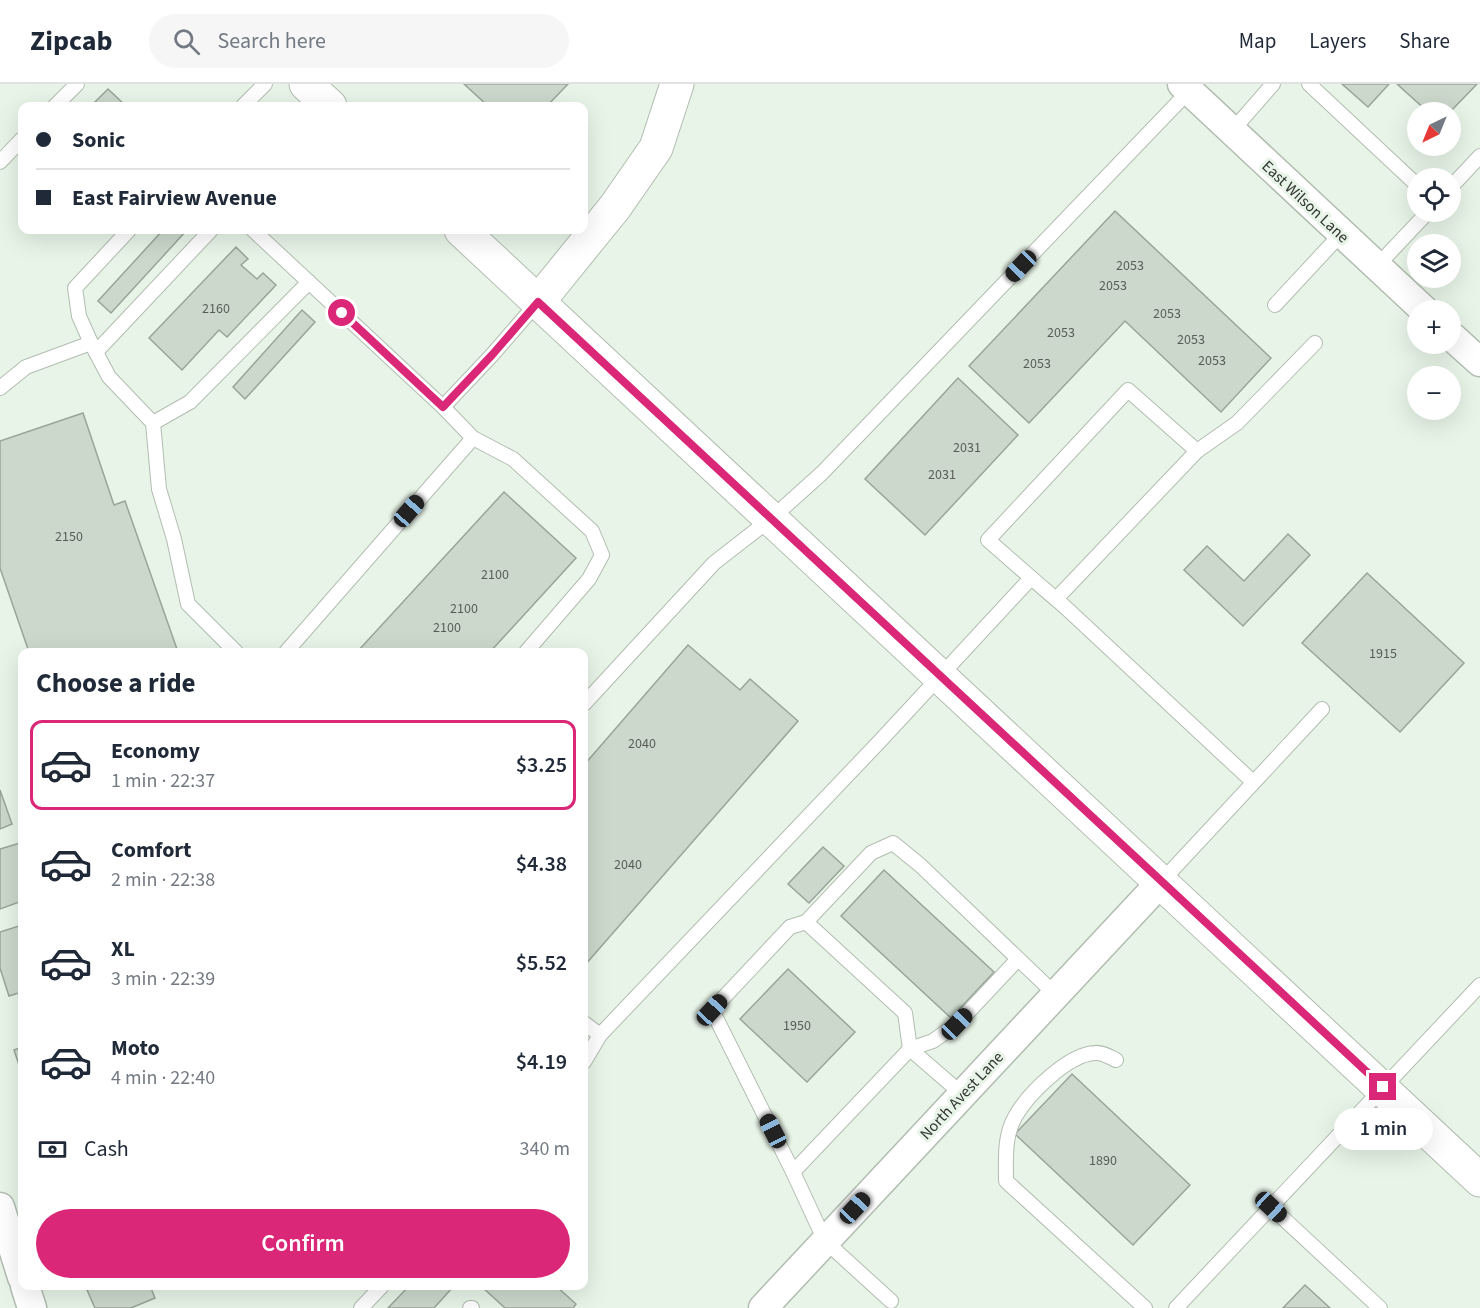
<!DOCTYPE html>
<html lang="en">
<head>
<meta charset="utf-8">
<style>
  :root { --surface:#fff; --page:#f6f6f7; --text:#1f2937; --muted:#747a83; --line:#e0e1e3; --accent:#db2777 }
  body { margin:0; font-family:"Source Sans 3",sans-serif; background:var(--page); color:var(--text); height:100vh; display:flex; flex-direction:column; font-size:22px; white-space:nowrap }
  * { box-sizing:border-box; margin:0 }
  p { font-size:20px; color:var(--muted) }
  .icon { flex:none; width:33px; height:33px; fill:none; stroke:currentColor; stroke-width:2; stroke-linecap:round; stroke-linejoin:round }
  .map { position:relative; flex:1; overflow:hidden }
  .details { position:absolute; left:18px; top:564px; width:570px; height:642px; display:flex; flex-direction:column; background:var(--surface); border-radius:12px; box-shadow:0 6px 24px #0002 }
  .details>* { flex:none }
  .hud { position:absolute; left:18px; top:18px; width:570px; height:132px; border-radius:12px; box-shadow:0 6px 24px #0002; display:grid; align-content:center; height:132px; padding:0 18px; background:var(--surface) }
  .needle { width:39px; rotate:223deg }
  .tools { position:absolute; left:1407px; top:18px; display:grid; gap:12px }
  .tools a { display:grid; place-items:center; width:54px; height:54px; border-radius:50%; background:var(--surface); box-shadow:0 6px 24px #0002; font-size:30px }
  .end { position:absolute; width:27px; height:27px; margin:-14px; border:8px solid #db2777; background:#fff; box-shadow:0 0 0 3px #fff }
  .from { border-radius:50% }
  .bubble { position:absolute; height:42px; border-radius:21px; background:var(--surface); box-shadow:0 6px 24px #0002; font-size:20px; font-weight:600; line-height:42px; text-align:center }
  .car { position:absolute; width:18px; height:36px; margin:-18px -9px; border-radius:8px; box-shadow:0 0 4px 2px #0007; background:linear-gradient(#222 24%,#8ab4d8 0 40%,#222 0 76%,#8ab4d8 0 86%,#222 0) }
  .hud b { display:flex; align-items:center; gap:21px; height:57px; font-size:22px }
  .hud b+b { border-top:2px solid var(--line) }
  .hud i { width:15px; height:15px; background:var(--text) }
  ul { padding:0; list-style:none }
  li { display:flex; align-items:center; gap:18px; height:90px; margin:0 12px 9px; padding:0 6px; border:3px solid transparent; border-radius:12px }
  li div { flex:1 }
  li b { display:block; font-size:22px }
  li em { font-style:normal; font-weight:600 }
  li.selected { border-color:var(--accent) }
  li>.icon { width:54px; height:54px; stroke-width:1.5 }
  h2 { padding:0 18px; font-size:27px; line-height:72px }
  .pay { display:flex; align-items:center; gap:15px; height:66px; padding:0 18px; font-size:22px }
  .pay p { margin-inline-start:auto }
  .button { display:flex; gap:12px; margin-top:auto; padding:12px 18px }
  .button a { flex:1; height:69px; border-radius:36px; background:var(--accent); color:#fff; font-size:24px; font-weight:600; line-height:69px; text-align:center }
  header { display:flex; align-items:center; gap:36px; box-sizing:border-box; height:84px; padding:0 30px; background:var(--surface); border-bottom:2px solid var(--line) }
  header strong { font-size:28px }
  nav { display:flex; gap:33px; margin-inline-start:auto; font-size:21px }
  .search { width:420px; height:54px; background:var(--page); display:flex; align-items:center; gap:15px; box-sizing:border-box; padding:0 21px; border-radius:33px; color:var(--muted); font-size:22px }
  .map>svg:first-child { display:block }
  .building { fill:#ccd8cb; stroke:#9aa599; stroke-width:1.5 }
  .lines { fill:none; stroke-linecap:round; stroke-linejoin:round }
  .lane-casing { stroke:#b2bdb1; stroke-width:16 }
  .street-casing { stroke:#b2bdb1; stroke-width:31 }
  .secondary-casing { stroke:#b2bdb1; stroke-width:35 }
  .primary-casing { stroke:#b2bdb1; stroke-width:35 }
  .lane { stroke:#fff; stroke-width:14 }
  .street { stroke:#fff; stroke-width:28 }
  .secondary { stroke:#fff; stroke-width:33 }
  .primary { stroke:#fff; stroke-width:33 }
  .route { stroke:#db2777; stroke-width:8 }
  .labels { text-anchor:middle; stroke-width:6; stroke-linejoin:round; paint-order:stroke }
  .number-label { font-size:14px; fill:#575d56 }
  .street-label { font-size:16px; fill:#30342f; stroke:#e8f4e7 }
</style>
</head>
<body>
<header>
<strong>Zipcab</strong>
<div class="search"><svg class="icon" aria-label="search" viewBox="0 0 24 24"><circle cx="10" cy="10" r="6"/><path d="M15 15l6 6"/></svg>Search here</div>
<nav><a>Map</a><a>Layers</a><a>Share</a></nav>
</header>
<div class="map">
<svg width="1480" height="1224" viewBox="0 0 1480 1224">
  <rect width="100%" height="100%" fill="#e8f4e7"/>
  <g class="building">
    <polygon points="464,0 568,0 547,22 488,22"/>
    <polygon points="1342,0 1389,0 1368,23"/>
    <polygon points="1397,0 1477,0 1450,28 1428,28"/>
    <polygon points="108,5 126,22 91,22"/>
    <polygon points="1115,127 1271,274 1221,328 1125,237 1029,339 969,282"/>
    <polygon points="163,146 187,146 111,229 98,217"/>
    <polygon points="236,163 248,175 241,181 257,195 263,189 276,201 227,253 219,246 182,286 149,254"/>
    <polygon points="302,226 315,238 245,315 233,303"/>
    <polygon points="958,294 1018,351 925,451 865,395"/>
    <polygon points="83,329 114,421 125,417 178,568 29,568 0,484 0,357"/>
    <polygon points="504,408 576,474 490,568 357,568"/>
    <polygon points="1288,450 1310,471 1243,542 1184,486 1207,462 1244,497"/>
    <polygon points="1367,489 1464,579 1400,648 1302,559"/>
    <polygon points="688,561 740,606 750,595 798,637 585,881 584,681"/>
    <polygon points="0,706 12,740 0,745"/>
    <polygon points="20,759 22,767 22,817 0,825 0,765"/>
    <polygon points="823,763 844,782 809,819 788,800"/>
    <polygon points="884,786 994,888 951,934 841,832"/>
    <polygon points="22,841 22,908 9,912 0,884 0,848"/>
    <polygon points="788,885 855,948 807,998 740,935"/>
    <polygon points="22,963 22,990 14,966"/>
    <polygon points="1072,990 1190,1101 1133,1161 1015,1050"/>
    <polygon points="1305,1201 1330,1224 1283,1224"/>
    <polygon points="99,1202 150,1202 155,1214 131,1224 95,1224 87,1206"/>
    <polygon points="409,1202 454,1202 434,1224 388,1224"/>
    <polygon points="481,1202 556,1202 576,1220 573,1224 505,1224"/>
  </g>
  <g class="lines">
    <g class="lane-casing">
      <g id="lane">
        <polyline points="1309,0 1418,102"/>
        <polyline points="55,22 77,0"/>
        <polyline points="243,22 265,0"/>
        <polyline points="1232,47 1273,0"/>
        <polyline points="0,78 22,55"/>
        <polyline points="1450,104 1480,72"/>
        <polyline points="129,146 75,204 79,232 91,259 109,293 153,339 159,405 174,455 188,520 236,568"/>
        <polyline points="253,146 443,323 473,354 513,375 592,447 602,471 589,495 526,568"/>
        <polyline points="1376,183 1428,128"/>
        <polyline points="1275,221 1341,150"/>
        <polyline points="96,268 211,146"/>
        <polyline points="0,304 26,283 91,259"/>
        <polyline points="443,323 492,271 538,218"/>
        <polyline points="153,339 190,318 309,198"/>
        <polyline points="1197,367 1237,339 1315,259"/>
        <path d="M1056,515L1197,367L1128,306L988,456C1013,478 1038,500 1064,522L1253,698"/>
        <polyline points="286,568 473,354"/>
        <polyline points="584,620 714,479 772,434 822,389 1189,7"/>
        <polyline points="1161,798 1322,625"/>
        <polyline points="806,838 905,929 910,965 962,1010"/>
        <polyline points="584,939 600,951"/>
        <path d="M1116,976C1110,973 1102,968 1095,969C1068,970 1027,1011 1015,1033C1004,1052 1006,1076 1006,1097L1145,1224"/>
        <polyline points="584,978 600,951 880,657 1031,494"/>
        <polyline points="793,1088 910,965 933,957 957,940 1018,875"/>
        <polyline points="891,1217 825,1157 793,1088 712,926 790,843 806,838 871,769 893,759 920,781 1055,910"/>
        <polyline points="361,1224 382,1202"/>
        <polyline points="470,1224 472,1224"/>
        <polyline points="1176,1224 1271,1123"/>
        <polyline points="1380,1224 1271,1123 1480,901"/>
      </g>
    </g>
    <g class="street-casing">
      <g id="street">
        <polyline points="1182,0 1424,226"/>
        <polyline points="1450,251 1480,278"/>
        <polyline points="0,1123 22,1193"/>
        <polyline points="25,1202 32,1224"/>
        <polyline points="763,1224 1161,798"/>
      </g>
    </g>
    <g class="secondary-casing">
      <polyline id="secondary" points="538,218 615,123 656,64 677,0"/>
    </g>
    <g class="primary-casing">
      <g id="primary">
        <polyline points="306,0 330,22"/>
        <polyline points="461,146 1480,1096"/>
      </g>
    </g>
    <use href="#lane" class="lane"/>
    <use href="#street" class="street"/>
    <use href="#secondary" class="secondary"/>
    <use href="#primary" class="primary"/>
  </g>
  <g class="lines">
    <polyline class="route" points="342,229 443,323 492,271 538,218 1383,1003"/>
  </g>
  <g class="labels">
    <g class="number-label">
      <text x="1130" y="186">2053</text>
      <text x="1113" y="206">2053</text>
      <text x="216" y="229">2160</text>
      <text x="1167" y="234">2053</text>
      <text x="1061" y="253">2053</text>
      <text x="1191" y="260">2053</text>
      <text x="1212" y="281">2053</text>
      <text x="1037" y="284">2053</text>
      <text x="967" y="368">2031</text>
      <text x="942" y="395">2031</text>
      <text x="69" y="457">2150</text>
      <text x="495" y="495">2100</text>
      <text x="464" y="529">2100</text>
      <text x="447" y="548">2100</text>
      <text x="1383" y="574">1915</text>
      <text x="642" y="664">2040</text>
      <text x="628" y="785">2040</text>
      <text x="797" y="946">1950</text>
      <text x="1103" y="1081">1890</text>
    </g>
    <g class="street-label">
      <text transform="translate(1306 117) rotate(43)" y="6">East Wilson Lane</text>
      <text transform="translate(961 1011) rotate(-47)" y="6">North Avest Lane</text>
    </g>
  </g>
</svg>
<div class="tools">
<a><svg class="needle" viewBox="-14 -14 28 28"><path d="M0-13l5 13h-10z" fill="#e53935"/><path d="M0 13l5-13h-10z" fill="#747a83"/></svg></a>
<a><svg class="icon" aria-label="locate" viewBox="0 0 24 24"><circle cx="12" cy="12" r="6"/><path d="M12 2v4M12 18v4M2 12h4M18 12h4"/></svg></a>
<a><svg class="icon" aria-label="layers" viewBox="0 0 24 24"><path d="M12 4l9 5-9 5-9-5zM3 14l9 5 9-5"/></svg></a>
<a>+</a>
<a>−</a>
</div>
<i class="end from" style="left:342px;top:229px"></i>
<i class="end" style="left:1383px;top:1003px"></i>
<div class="bubble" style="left:1334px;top:1024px;width:99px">1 min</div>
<i class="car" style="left:1021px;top:182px;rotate:224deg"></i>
<i class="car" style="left:409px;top:427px;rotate:41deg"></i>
<i class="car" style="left:712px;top:926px;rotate:43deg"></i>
<i class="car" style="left:957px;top:940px;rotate:44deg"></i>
<i class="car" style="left:773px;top:1047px;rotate:333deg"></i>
<i class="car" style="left:1271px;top:1123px;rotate:133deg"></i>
<i class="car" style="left:855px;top:1124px;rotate:43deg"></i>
<div class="hud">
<b><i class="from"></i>Sonic</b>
<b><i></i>East Fairview Avenue</b>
</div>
<section class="details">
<h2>Choose a ride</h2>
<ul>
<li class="selected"><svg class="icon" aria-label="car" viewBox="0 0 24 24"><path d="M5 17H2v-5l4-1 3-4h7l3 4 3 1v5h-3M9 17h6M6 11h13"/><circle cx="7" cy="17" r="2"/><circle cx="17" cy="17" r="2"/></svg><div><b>Economy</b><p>1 min · 22:37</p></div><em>$3.25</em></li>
<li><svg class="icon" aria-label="car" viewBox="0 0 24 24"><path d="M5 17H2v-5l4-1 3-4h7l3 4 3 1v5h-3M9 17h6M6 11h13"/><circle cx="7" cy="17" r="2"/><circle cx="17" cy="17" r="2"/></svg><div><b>Comfort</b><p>2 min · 22:38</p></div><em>$4.38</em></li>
<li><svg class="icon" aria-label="car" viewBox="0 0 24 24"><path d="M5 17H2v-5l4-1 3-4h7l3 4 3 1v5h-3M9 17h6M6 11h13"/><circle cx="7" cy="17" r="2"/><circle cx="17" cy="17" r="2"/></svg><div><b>XL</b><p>3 min · 22:39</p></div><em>$5.52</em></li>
<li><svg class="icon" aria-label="car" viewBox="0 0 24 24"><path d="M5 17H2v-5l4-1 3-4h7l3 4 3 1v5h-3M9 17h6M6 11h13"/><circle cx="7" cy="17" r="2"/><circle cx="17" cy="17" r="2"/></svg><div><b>Moto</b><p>4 min · 22:40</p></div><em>$4.19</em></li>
</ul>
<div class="pay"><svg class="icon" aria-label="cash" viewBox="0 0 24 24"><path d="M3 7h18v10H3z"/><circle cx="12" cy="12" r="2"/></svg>Cash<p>340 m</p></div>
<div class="button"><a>Confirm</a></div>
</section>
</div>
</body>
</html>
